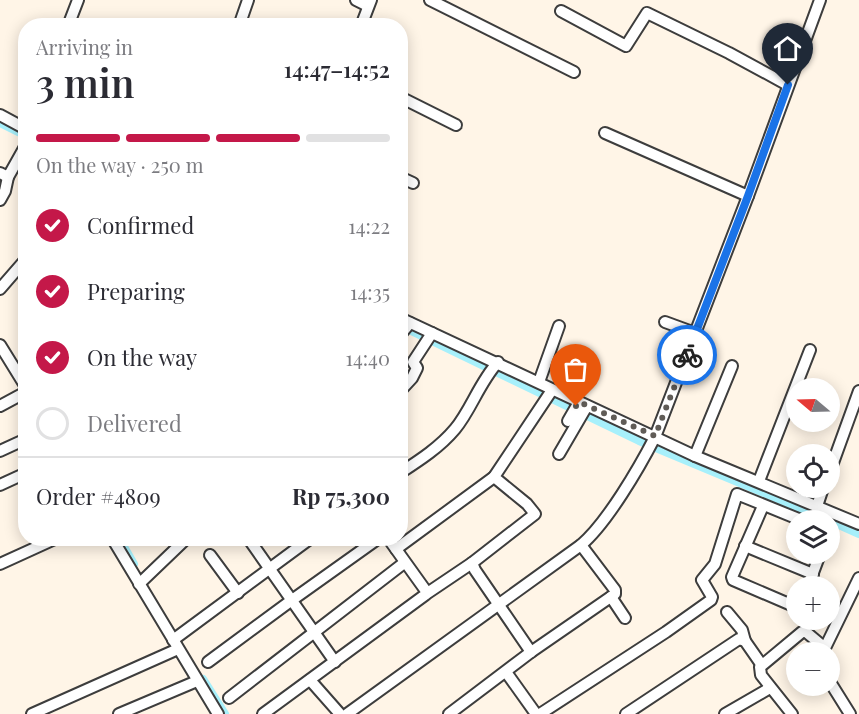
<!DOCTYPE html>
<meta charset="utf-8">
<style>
:root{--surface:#fff;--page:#f7f7f7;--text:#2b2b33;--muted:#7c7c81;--line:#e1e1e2;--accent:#c41849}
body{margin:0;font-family:"Playfair Display",serif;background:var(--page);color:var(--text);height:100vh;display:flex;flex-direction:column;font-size:22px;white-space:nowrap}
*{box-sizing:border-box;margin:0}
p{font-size:20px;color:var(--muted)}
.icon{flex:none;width:33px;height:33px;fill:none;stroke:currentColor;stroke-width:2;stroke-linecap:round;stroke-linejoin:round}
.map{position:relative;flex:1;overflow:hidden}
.sheet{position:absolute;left:18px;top:18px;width:390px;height:528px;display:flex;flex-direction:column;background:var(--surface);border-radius:24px;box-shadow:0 3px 15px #0003}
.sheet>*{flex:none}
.needle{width:39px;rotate:289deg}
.controls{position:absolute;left:786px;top:378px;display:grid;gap:12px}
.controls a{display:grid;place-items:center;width:54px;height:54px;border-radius:50%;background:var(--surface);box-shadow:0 3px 15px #0003;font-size:30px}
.pin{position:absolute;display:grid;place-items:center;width:51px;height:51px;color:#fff;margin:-62px -26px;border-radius:50% 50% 50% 0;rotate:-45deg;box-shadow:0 0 6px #0007}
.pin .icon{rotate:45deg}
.courier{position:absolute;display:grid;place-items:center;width:60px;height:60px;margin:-30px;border:4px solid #1a73e8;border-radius:50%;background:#fff;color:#222;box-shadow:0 2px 8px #0007}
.summary em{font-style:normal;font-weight:600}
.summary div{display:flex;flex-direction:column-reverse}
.summary{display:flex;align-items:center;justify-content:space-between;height:102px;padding:0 18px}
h1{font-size:39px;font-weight:600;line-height:45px}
.bar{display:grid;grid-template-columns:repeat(4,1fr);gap:9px 6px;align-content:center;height:72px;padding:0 18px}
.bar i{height:8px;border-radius:4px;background:var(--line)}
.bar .current{background:var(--accent)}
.bar p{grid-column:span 4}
.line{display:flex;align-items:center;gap:15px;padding:0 18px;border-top:2px solid var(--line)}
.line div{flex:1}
ol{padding:0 18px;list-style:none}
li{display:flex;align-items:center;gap:18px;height:66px}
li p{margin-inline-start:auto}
li .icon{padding:6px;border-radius:50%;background:var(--accent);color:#fff;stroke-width:4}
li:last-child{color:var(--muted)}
li i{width:33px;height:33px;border:3px solid var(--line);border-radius:50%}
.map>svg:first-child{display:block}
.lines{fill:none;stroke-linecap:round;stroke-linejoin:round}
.canal{stroke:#a7f0fb;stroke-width:8}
.minor-casing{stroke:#3d3d3d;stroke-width:14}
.minor{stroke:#fff;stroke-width:10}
.done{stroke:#605c57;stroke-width:6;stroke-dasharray:0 10.8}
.route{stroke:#1a73e8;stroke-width:8}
</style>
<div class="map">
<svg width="859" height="714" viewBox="0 0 859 714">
<rect width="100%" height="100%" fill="#fff5e7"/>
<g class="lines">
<g class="canal">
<polyline points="0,123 26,136"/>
<polyline points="409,330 639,441 828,520"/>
<polyline points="830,521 859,534"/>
<polyline points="119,538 134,564"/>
<polyline points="203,679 225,714"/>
</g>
<g class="minor-casing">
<g id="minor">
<polyline points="356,0 368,6"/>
<polyline points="430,0 574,72"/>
<polyline points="561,11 626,46 647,13 729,53 788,85"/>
<polyline points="68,26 78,0"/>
<polyline points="239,26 248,0"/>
<polyline points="361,26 371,0"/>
<polyline points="400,97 456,125"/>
<polyline points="0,115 26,129"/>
<polyline points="605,133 748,196"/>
<polyline points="0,173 8,177 26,145"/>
<polyline points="400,177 413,183"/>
<polyline points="0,200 5,191 8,177"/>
<polyline points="0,289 26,259"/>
<polyline points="400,318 695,456 859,524"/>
<polyline points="665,322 695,333"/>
<polyline points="400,335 410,323"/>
<polyline points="0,345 26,387"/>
<polyline points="539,382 559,326"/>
<polyline points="400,391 412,378 417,368 413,362 432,333"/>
<polyline points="0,406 26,392"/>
<polyline points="568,421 579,402"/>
<polyline points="0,451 26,439"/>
<polyline points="559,454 587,406"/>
<polyline points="695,456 732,366"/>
<polyline points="830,471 859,391"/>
<path d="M 400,473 C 420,460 440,447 455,429 C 471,410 479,383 498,362"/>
<polyline points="759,481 810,350"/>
<polyline points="0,485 26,473"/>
<polyline points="763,506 732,577 733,580 796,607"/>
<polyline points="817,506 823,488"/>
<polyline points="112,538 218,714"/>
<polyline points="248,538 335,662"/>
<polyline points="745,546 813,574"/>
<polyline points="396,549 494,477"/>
<polyline points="210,555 238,593"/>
<polyline points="0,564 57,538"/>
<polyline points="139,584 187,538"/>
<polyline points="808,586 820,554"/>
<polyline points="426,594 472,563"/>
<polyline points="611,597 625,618"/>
<polyline points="727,612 742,630 745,641"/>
<polyline points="173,640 311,538"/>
<polyline points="531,652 475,570 472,563 535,514 527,504 494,477 552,390"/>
<polyline points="823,652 859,578"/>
<polyline points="208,662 292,600 379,538"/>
<polyline points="506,672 536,714"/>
<polyline points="310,680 340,714"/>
<polyline points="830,682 850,714"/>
<polyline points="229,698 404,563"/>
<polyline points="32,714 178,649"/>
<polyline points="119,714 197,681"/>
<polyline points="263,714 425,595 426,591 388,538"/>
<path d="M 347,714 L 581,545 C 607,523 639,468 655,437 L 748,196 L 820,0"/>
<polyline points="449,714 531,652 615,594 615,590 581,545"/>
<polyline points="540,714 666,632 711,600 712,597 702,580 715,564 737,494 801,520"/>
<polyline points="626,714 739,639 745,641 761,664"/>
<polyline points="725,714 770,688"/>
<polyline points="792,714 761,675 760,667 802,632 806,632 825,648"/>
</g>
</g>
<use href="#minor" class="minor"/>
</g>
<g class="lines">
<polyline class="done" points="576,406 579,402 655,436 687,355"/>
<polyline class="route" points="687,355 748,196 788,85"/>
</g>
</svg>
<div class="controls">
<a><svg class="needle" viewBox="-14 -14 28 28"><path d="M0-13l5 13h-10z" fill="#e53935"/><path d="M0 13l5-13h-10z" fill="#7c7c81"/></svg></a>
<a><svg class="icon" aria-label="locate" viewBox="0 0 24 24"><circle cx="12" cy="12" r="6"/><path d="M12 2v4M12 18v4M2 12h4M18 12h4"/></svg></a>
<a><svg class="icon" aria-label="layers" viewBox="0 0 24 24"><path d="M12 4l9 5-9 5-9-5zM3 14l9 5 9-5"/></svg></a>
<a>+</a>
<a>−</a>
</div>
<div class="pin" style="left:576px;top:406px;background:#ea580c"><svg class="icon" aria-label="bag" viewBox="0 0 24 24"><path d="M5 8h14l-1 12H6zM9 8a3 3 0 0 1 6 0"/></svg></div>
<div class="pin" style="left:788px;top:85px;background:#1f2937"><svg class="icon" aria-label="home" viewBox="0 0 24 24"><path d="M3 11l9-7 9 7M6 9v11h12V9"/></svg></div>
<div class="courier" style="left:687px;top:355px"><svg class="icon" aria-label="bike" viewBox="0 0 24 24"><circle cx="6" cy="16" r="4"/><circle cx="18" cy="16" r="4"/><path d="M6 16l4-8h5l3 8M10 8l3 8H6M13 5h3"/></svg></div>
<section class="sheet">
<div class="summary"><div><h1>3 min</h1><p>Arriving in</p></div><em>14:47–14:52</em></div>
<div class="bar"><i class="current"></i><i class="current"></i><i class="current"></i><i></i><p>On the way · 250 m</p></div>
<ol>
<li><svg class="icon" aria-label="check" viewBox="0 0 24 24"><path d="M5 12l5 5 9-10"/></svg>Confirmed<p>14:22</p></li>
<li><svg class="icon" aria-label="check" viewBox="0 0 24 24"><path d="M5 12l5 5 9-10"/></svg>Preparing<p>14:35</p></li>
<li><svg class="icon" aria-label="check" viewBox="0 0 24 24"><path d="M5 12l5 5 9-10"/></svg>On the way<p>14:40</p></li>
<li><i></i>Delivered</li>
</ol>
<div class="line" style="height:78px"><div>Order #4809</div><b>Rp 75,300</b></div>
</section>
</div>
